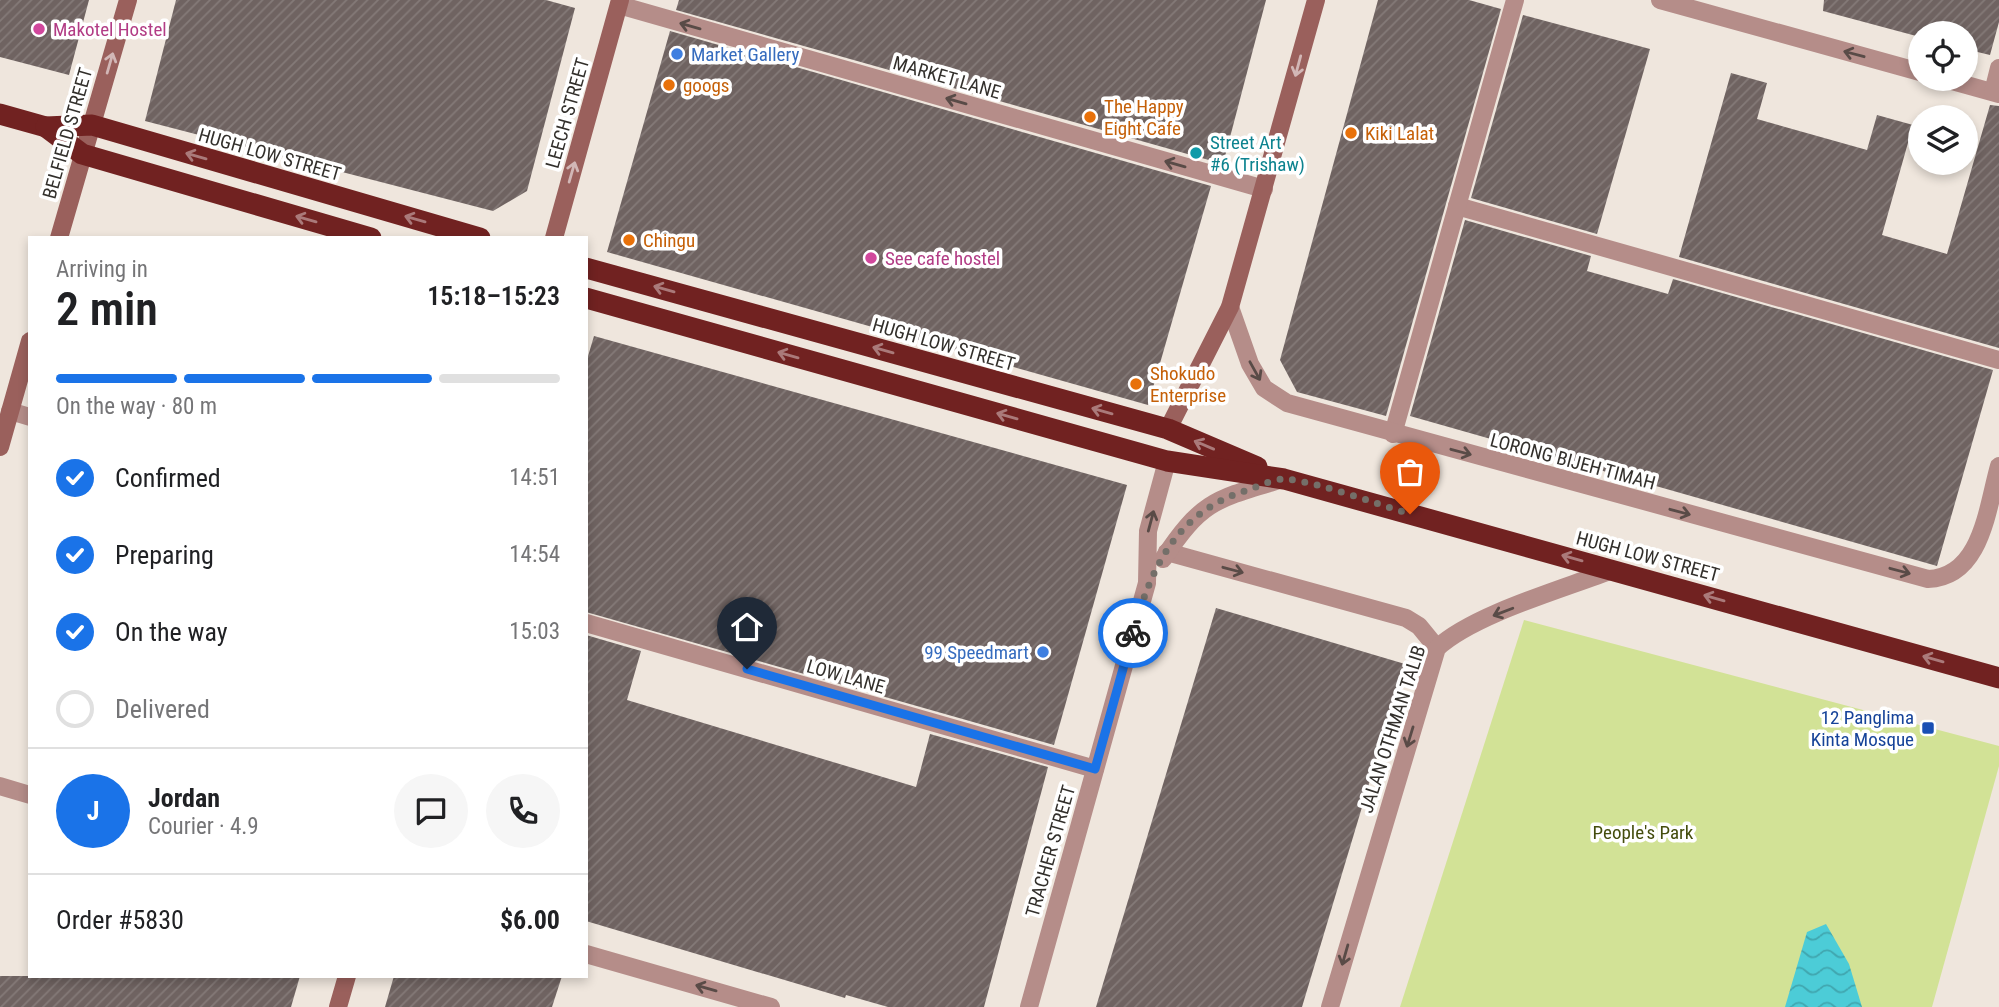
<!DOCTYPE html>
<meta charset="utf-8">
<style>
:root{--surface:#fff;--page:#f6f6f6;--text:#202124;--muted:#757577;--line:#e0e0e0;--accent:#1a73e8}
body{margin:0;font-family:"Roboto Condensed",sans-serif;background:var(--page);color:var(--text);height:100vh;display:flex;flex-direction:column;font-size:26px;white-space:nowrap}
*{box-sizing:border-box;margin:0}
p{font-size:23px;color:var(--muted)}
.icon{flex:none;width:38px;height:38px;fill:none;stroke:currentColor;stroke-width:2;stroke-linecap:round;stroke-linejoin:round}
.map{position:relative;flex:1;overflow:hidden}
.drawer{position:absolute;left:28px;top:236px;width:560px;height:742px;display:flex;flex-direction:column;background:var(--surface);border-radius:0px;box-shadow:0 4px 10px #0003}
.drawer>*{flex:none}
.fabs{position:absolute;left:1908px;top:21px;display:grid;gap:14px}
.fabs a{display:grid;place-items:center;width:70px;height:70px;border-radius:50%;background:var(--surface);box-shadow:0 4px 10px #0003;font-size:35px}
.pin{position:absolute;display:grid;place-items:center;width:60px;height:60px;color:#fff;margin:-72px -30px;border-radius:50% 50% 50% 0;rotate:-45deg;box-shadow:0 0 7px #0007}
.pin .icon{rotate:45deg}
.courier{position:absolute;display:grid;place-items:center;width:70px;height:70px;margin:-35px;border:5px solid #1a73e8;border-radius:50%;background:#fff;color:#222;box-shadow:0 2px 9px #0007}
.overview em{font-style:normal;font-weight:600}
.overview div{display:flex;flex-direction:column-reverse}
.overview{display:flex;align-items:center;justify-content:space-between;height:119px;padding:0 28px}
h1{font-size:46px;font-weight:600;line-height:52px}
.bar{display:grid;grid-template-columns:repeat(4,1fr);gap:10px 7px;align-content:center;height:84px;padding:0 28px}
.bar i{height:9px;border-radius:5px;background:var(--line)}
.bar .on{background:var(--accent)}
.bar p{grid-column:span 4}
.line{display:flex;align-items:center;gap:18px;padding:0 28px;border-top:2px solid var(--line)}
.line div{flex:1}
.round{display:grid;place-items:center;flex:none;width:74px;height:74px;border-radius:37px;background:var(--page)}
ol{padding:0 28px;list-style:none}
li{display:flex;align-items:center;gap:21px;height:77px}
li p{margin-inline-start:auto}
li .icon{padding:7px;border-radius:50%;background:var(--accent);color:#fff;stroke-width:4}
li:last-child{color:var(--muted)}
li i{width:38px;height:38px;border:4px solid var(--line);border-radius:50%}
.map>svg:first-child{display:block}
.green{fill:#d2e296}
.water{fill:url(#water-waves)}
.building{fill:url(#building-hatch)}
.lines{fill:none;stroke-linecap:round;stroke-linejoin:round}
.lane{stroke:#b58d89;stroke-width:18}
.street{stroke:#b58d89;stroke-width:18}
.secondary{stroke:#9a605c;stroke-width:18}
.highway{stroke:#712221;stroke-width:21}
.oneway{stroke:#594b47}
.oneway2{stroke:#d2b7b6}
.oneway3{stroke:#aa7a7a}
.done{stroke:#746f69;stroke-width:7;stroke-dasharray:0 12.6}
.route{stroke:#1a73e8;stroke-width:9}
.hotel-dot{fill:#d1479c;stroke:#fff;stroke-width:2.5}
.shop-dot{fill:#3f7fe0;stroke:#fff;stroke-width:2.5}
.food-dot{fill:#e8710a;stroke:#fff;stroke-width:2.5}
.culture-dot{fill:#0f9aa8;stroke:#fff;stroke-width:2.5}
.transit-dot{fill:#1a4fb4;stroke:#fff;stroke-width:2.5}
.labels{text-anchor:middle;stroke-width:7;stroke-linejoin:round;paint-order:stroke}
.hotel-label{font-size:19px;fill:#b23c85;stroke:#fff;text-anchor:start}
.shop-label{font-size:19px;fill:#366cbe;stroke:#fff;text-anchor:start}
.street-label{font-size:19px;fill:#322f2b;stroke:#fff}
.food-label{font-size:19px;fill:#c56008;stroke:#fff;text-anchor:start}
.culture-label{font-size:19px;fill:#0d838f;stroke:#fff;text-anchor:start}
.transit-label{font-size:19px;fill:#164399;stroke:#fff;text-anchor:end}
.park-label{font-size:19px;fill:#444d0d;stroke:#fff}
</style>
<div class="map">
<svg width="1999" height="1007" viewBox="0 0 1999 1007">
<defs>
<pattern id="water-waves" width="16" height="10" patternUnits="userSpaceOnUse" patternTransform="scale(1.75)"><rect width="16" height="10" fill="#4cccd7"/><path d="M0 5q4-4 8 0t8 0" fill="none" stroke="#40a6af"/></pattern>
<pattern id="building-hatch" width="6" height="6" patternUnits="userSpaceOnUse" patternTransform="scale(1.75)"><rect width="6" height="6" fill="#6f6361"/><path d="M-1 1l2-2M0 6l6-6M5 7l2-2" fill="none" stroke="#847a78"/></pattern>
</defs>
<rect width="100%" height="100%" fill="#efe6dd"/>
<polygon class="green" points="1524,620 1999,746 1999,766 1932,1007 1400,1007"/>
<polygon class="water" points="1826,924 1849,964 1862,1007 1785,1007 1807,932"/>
<g class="building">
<polygon points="0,0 89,0 69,75 0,57"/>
<polygon points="176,0 546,0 575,8 527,191 493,211 145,121"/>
<polygon points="679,0 1266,0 1223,164 676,10"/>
<polygon points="1378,0 1469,0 1501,9 1386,416 1297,392 1280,360"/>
<polygon points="1824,0 1999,0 1999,22 1990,55 1965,49 1965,33 1920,33 1920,37 1823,11"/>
<polygon points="1523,15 1650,49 1597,234 1471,198"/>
<polygon points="670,31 1211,186 1148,405 607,252"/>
<polygon points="1731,73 1767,83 1757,119 1867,150 1877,115 1913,125 1882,235 1947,254 1990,105 1999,106 1999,348 1679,257"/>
<polygon points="1465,220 1591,256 1587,271 1668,294 1673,279 1993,370 1937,566 1410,416"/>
<polygon points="594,336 1127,485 1054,745 586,612 586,363"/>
<polygon points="1216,608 1405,664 1302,1007 1096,1007"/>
<polygon points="586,635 641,651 627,700 916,787 930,734 1048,767 984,1007 888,1007 846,995 845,998 586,921"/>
<polygon points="0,976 300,976 291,1007 0,1007"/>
<polygon points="394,976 562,976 552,1007 385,1007"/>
</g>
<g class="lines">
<g class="lane">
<polyline points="619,5 1264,189"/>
<polyline points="1457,206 1999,360"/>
<polyline points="10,411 30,417"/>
<polyline points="1393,434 1515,0"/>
<polyline points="586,623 1095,769"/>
</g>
<g class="street">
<polyline points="1660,0 1920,72"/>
<polyline points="1945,79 1999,94"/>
<polyline points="1993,92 1999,68"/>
<path d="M 1230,307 L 1250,364 L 1264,388 L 1287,403 L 1928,579 C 1982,577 1987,508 1999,466"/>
<polyline points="1167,552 1406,618 1419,626 1437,648"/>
<path d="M 1163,559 C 1202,500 1216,499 1283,479"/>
<polyline points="0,786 30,795"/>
<polyline points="586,954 771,1007"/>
<polyline points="1029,1007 1147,583 1148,531 1167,461"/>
<path d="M 1330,1007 L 1437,648 C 1474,614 1563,589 1612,570"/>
</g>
<g class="secondary">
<polyline points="59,238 128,0"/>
<polyline points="554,238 620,0"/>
<polyline points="1168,429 1230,307 1316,0"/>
<polyline points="0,447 30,341"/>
<polyline points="338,1007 347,976"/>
</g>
<g class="highway">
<polyline points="0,114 46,127 92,125 480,238"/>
<polyline points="46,127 82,154 371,238"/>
<polyline points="586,268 1168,429 1257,467"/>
<polyline points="586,298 1167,461 1284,479 1999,678"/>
</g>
</g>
<defs><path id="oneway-shaft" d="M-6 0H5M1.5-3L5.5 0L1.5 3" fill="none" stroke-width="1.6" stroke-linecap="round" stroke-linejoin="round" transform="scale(1.75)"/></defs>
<g class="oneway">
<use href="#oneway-shaft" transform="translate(690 26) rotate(-164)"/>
<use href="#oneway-shaft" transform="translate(1854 54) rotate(-165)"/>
<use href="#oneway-shaft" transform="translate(956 101) rotate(-164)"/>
<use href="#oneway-shaft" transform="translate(1175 164) rotate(-164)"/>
<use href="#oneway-shaft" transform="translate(1255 371) rotate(61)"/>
<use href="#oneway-shaft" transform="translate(1461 452) rotate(15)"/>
<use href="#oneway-shaft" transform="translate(1680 512) rotate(15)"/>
<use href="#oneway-shaft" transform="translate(1151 521) rotate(-75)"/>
<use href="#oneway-shaft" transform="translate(1233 570) rotate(15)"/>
<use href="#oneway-shaft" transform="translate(1900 571) rotate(15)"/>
<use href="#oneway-shaft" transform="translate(1503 612) rotate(159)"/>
<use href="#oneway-shaft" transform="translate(1410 737) rotate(107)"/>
<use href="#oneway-shaft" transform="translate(1345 955) rotate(106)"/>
<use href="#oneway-shaft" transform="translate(706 988) rotate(-164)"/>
</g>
<g class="oneway2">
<use href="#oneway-shaft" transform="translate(110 63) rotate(-74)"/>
<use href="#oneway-shaft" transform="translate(1298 66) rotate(105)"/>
<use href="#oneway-shaft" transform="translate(572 172) rotate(-74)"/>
</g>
<g class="oneway3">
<use href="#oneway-shaft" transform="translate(196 156) rotate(-164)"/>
<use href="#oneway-shaft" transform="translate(306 219) rotate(-164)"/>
<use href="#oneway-shaft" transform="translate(415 219) rotate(-164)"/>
<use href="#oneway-shaft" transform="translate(664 289) rotate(-164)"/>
<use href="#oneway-shaft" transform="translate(883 350) rotate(-164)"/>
<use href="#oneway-shaft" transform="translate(788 355) rotate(-164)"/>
<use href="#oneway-shaft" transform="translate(1102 411) rotate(-164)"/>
<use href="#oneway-shaft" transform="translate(1007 416) rotate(-164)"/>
<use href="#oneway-shaft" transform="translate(1204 445) rotate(-157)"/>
<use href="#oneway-shaft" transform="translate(1572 558) rotate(-164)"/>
<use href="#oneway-shaft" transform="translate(1714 598) rotate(-164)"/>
<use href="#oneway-shaft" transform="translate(1933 659) rotate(-164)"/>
</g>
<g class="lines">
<path class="done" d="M 1133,633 C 1152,564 1178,510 1251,489 C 1261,485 1276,478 1287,479 C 1325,484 1373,503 1410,514"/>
<polyline class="route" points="747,669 1095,769 1133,633"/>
</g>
<g class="hotel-dot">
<circle cx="39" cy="29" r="7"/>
<circle cx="871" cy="258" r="7"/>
</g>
<g class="shop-dot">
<circle cx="677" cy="54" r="7"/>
<circle cx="1043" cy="652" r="7"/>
</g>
<g class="food-dot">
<circle cx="669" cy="85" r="7"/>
<circle cx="1090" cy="117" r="7"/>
<circle cx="1351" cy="133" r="7"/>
<circle cx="629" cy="240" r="7"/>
<circle cx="1136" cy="384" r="7"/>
</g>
<circle class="culture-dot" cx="1196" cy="153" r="7"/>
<rect class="transit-dot" x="1921" y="721" width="14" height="14" rx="3.5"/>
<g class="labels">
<g class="hotel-label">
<text x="53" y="36">Makotel Hostel</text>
<text x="885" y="265">See cafe hostel</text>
</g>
<g class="shop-label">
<text x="691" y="61">Market Gallery</text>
<text x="1029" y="659" text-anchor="end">99 Speedmart</text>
</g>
<g class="street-label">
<text transform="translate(947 77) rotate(16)" y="7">MARKET LANE</text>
<text transform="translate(567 113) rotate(-74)" y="7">LEECH STREET</text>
<text transform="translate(67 133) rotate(-74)" y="7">BELFIELD STREET</text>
<text transform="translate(270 154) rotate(16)" y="7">HUGH LOW STREET</text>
<text transform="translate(944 344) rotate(16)" y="7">HUGH LOW STREET</text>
<text transform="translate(1573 461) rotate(15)" y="7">LORONG BIJEH TIMAH</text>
<text transform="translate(1648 556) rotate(15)" y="7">HUGH LOW STREET</text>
<text transform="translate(846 676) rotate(16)" y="7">LOW LANE</text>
<text transform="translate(1392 729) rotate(-72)" y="7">JALAN OTHMAN TALIB</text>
<text transform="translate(1050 851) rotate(-74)" y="7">TRACHER STREET</text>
</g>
<g class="food-label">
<text x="683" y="92">googs</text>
<text x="1104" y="113">The Happy<tspan x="1104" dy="22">Eight Cafe</tspan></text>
<text x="1365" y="140">Kiki Lalat</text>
<text x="643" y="247">Chingu</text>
<text x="1150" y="380">Shokudo<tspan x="1150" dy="22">Enterprise</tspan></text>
</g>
<g class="culture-label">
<text x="1210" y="149">Street Art<tspan x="1210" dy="22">#6 (Trishaw)</tspan></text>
</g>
<g class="transit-label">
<text x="1914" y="724">12 Panglima<tspan x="1914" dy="22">Kinta Mosque</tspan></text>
</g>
<g class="park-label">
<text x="1643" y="839">People's Park</text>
</g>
</g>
</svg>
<div class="fabs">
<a><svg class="icon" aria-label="locate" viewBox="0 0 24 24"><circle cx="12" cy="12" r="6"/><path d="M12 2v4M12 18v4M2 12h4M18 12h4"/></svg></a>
<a><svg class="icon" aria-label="layers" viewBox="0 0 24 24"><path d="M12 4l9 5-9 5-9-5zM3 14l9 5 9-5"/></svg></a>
</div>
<div class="pin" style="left:1410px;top:514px;background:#ea580c"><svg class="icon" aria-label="bag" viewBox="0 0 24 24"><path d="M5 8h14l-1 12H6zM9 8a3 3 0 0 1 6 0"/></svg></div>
<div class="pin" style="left:747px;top:669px;background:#1f2937"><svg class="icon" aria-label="home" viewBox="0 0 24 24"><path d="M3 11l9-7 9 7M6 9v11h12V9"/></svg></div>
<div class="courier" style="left:1133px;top:633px"><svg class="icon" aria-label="bike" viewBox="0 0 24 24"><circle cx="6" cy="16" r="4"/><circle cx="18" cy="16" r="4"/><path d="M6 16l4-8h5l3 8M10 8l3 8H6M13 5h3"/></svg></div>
<section class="drawer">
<div class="overview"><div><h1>2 min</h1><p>Arriving in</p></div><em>15:18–15:23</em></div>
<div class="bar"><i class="on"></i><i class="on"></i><i class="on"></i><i></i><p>On the way · 80 m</p></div>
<ol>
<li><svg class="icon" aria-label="check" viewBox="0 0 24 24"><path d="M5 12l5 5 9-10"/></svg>Confirmed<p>14:51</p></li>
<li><svg class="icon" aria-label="check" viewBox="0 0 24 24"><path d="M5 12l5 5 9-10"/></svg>Preparing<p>14:54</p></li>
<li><svg class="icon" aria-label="check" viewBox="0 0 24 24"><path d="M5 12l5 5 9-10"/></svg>On the way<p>15:03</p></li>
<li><i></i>Delivered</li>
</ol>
<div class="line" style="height:126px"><b class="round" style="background:var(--accent);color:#fff">J</b><div><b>Jordan</b><p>Courier · 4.9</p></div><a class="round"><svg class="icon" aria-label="chat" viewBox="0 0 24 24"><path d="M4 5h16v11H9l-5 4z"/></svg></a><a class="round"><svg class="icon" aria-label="phone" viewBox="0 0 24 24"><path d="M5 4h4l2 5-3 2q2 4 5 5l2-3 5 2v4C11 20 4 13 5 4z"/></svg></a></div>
<div class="line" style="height:91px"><div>Order #5830</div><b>$6.00</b></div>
</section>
</div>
